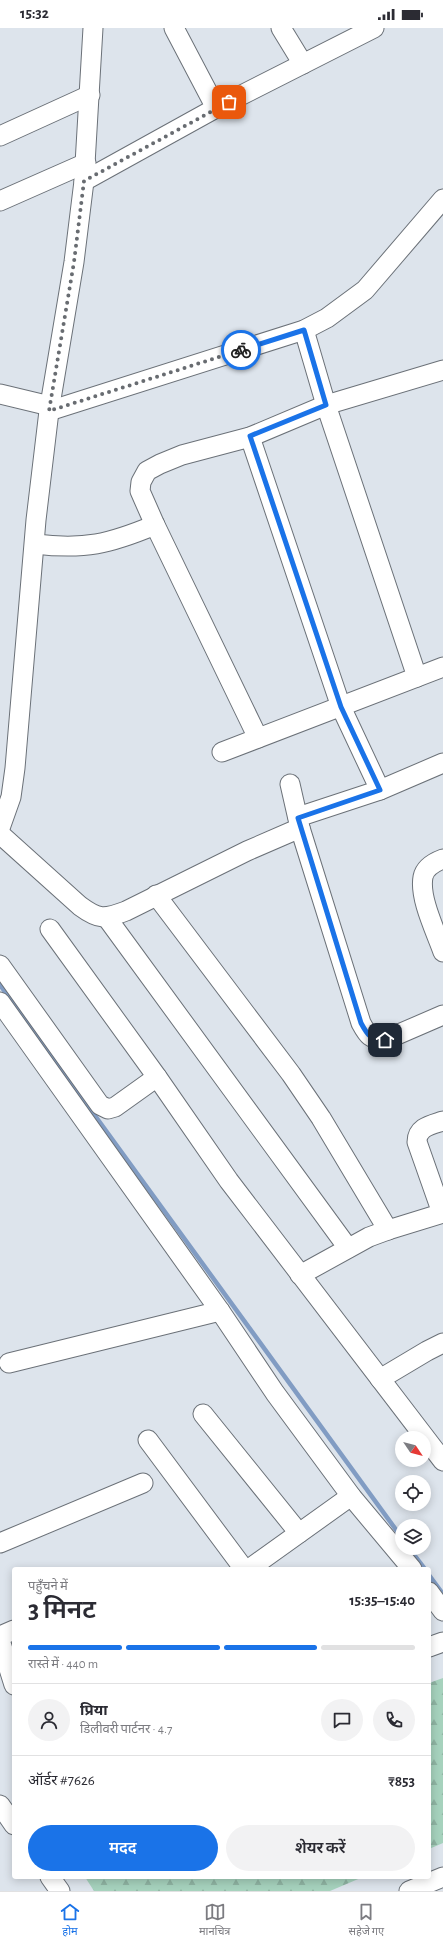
<!DOCTYPE html>
<html lang="hi">
<meta charset="utf-8">
<style>
:root{--surface:#fff;--page:#f2f2f3;--text:#2b2b33;--muted:#7c7c81;--line:#e1e1e2;--accent:#1a73e8}
body{margin:0;font-family:"Alegreya Sans","Noto Sans Devanagari",sans-serif;background:var(--page);color:var(--text);height:100vh;display:flex;flex-direction:column;font-size:15px;white-space:nowrap}
*{box-sizing:border-box;margin:0}
p{font-size:13px;color:var(--muted)}
.icon{flex:none;width:22px;height:22px;fill:none;stroke:currentColor;stroke-width:2;stroke-linecap:round;stroke-linejoin:round}
.map{position:relative;flex:1;overflow:hidden}
.side{position:absolute;left:12px;top:1539px;width:419px;height:312px;display:flex;flex-direction:column;background:var(--surface);border-radius:4px;box-shadow:0 2px 10px #0003}
.side>*{flex:none}
.needle{width:26px;rotate:125deg}
.buttons{position:absolute;left:395px;top:1403px;display:grid;gap:8px}
.buttons a{display:grid;place-items:center;width:36px;height:36px;border-radius:50%;background:var(--surface);box-shadow:0 2px 10px #0003;font-size:20px}
.pin{position:absolute;display:grid;place-items:center;width:34px;height:34px;color:#fff;margin:-17px;border-radius:8px;box-shadow:0 2px 6px #0006}
.courier{position:absolute;display:grid;place-items:center;width:40px;height:40px;margin:-20px;border:3px solid #1a73e8;border-radius:50%;background:#fff;color:#222;box-shadow:0 1px 5px #0007}
.overview em{font-style:normal;font-weight:600}
.overview div{display:flex;flex-direction:column-reverse}
.overview{display:flex;align-items:center;justify-content:space-between;height:68px;padding:0 16px}
h1{font-size:26px;font-weight:600;line-height:30px}
.bar{display:grid;grid-template-columns:repeat(4,1fr);gap:6px 4px;align-content:center;height:48px;padding:0 16px}
.bar i{height:5px;border-radius:3px;background:var(--line)}
.bar .current{background:var(--accent)}
.bar p{grid-column:span 4}
.line{display:flex;align-items:center;gap:10px;padding:0 16px;border-top:1px solid var(--line)}
.line div{flex:1}
.round{display:grid;place-items:center;flex:none;width:42px;height:42px;border-radius:21px;background:var(--page)}
.button{display:flex;gap:8px;margin-top:auto;padding:8px 16px}
.button a{flex:1;height:46px;border-radius:24px;background:var(--accent);color:#fff;font-size:16px;font-weight:600;line-height:46px;text-align:center}
.button a+a{background:var(--page);color:var(--text)}
.status{display:flex;justify-content:space-between;align-items:center;height:28px;padding:0 20px;background:var(--surface);direction:ltr}
.status svg{height:11px;fill:currentColor}
.tabs{display:flex;justify-content:space-around;align-items:center;height:56px;border-top:1px solid var(--line);background:var(--surface);font-size:11px;color:var(--muted)}
.tabs a{display:grid;justify-items:center;gap:2px}
.tabs .current{color:var(--accent)}
.map>svg:first-child{display:block}
.forest{fill:url(#forest-firs)}
.lines{fill:none;stroke-linecap:round;stroke-linejoin:round}
.stream{stroke:#819cc3;stroke-width:4.5}
.minor-casing{stroke:#6b7178;stroke-width:21}
.minor{stroke:#fff;stroke-width:19}
.done{stroke:#686c71;stroke-width:4;stroke-dasharray:0 7.2}
.route{stroke:#1a73e8;stroke-width:5}
</style>
<div class="status"><b>15:32</b><svg viewBox="0 0 49 12"><path d="M0 12V9h3v3zM5 12V6h3v6zM10 12V3h3v9zM15 12V0h3v12zM26 1h20v11H26zM47 4h2v5h-2z"/></svg></div>
<div class="map">
<svg width="443" height="1863" viewBox="0 0 443 1863">
<defs>
<pattern id="forest-firs" width="22" height="20" patternUnits="userSpaceOnUse"><rect width="22" height="20" fill="#a6d2bd"/><path d="M5 1l3.5 6h-7zM16 11l3.5 6h-7z" fill="#8fb4a3"/></pattern>
</defs>
<rect width="100%" height="100%" fill="#dde4ec"/>
<g class="forest">
<polygon points="443,1650 443,1815 429,1821 429,1655"/>
<polygon points="85,1849 363,1849 330,1863 94,1863"/>
</g>
<g class="lines">
<g class="stream">
<polyline points="0,957 402,1510"/>
<polyline points="409,1520 425,1541"/>
<polyline points="429,1547 443,1566"/>
</g>
<g class="minor-casing">
<g id="minor">
<polyline points="174,0 216,80 374,0"/>
<polyline points="281,0 303,36"/>
<polyline points="0,108 90,67"/>
<polyline points="84,153 216,80"/>
<polyline points="0,173 86,135"/>
<polyline points="304,302 326,377 417,649"/>
<polyline points="0,366 50,378"/>
<polyline points="49,383 304,302 327,290 365,262 443,171"/>
<polyline points="250,409 341,679 380,762"/>
<path d="M 35,516 C 85,522 109,516 155,497"/>
<polyline points="258,710 155,497 140,463 141,454 147,443 160,436 182,427 250,409 326,377 443,342"/>
<polyline points="222,724 443,639"/>
<path d="M 290,756 L 300,800 L 361,995 C 368,1008 370,1011 385,1012 L 443,987"/>
<polyline points="298,789 380,762 443,735"/>
<polyline points="0,800 11,769 15,740 36,492 49,383 74,234 84,153 93,0"/>
<path d="M 0,806 L 80,878 C 99,892 104,891 126,883 L 247,823 L 300,800"/>
<path d="M 443,831 C 435,834 425,839 423,849 C 419,870 436,904 443,924"/>
<polyline points="156,867 291,1046 321,1090 388,1202"/>
<polyline points="107,890 348,1220"/>
<polyline points="50,901 157,1049 229,1153 443,1433"/>
<polyline points="0,937 100,1077 108,1081 115,1079 157,1049"/>
<polyline points="0,974 220,1283 275,1365 351,1468 412,1541"/>
<path d="M 442,1185 L 417,1114 C 417,1099 431,1097 443,1093"/>
<polyline points="300,1247 369,1209 388,1202 443,1185"/>
<polyline points="9,1335 220,1283"/>
<polyline points="380,1351 427,1323 443,1315"/>
<polyline points="203,1386 299,1505"/>
<polyline points="148,1412 244,1541"/>
<polyline points="0,1515 143,1455"/>
<polyline points="249,1541 351,1468"/>
<polyline points="429,1564 443,1583"/>
<polyline points="0,1608 14,1602"/>
<polyline points="0,1612 14,1657"/>
<polyline points="429,1619 443,1614"/>
<polyline points="0,1777 14,1797"/>
<polyline points="50,1849 60,1863"/>
<polyline points="409,1863 443,1849"/>
</g>
</g>
<use href="#minor" class="minor"/>
</g>
<g class="lines">
<polyline class="done" points="229,74 84,153 74,234 49,383 241,322"/>
<path class="route" d="M 241,322 L 304,302 L 326,377 L 250,408 L 341,679 L 380,762 L 298,790 L 361,995 C 368,1008 370,1011 385,1012"/>
</g>
</svg>
<div class="buttons">
<a><svg class="needle" viewBox="-14 -14 28 28"><path d="M0-13l5 13h-10z" fill="#e53935"/><path d="M0 13l5-13h-10z" fill="#7c7c81"/></svg></a>
<a><svg class="icon" aria-label="locate" viewBox="0 0 24 24"><circle cx="12" cy="12" r="6"/><path d="M12 2v4M12 18v4M2 12h4M18 12h4"/></svg></a>
<a><svg class="icon" aria-label="layers" viewBox="0 0 24 24"><path d="M12 4l9 5-9 5-9-5zM3 14l9 5 9-5"/></svg></a>
</div>
<div class="pin" style="left:229px;top:74px;background:#ea580c"><svg class="icon" aria-label="bag" viewBox="0 0 24 24"><path d="M5 8h14l-1 12H6zM9 8a3 3 0 0 1 6 0"/></svg></div>
<div class="pin" style="left:385px;top:1012px;background:#1f2937"><svg class="icon" aria-label="home" viewBox="0 0 24 24"><path d="M3 11l9-7 9 7M6 9v11h12V9"/></svg></div>
<div class="courier" style="left:241px;top:322px"><svg class="icon" aria-label="bike" viewBox="0 0 24 24"><circle cx="6" cy="16" r="4"/><circle cx="18" cy="16" r="4"/><path d="M6 16l4-8h5l3 8M10 8l3 8H6M13 5h3"/></svg></div>
<section class="side">
<div class="overview"><div><h1>3 मिनट</h1><p>पहुँचने में</p></div><em>15:35–15:40</em></div>
<div class="bar"><i class="current"></i><i class="current"></i><i class="current"></i><i></i><p>रास्ते में · 440 m</p></div>
<div class="line" style="height:72px"><a class="round"><svg class="icon" aria-label="person" viewBox="0 0 24 24"><circle cx="12" cy="8" r="4"/><path d="M4 21q1-7 8-7t8 7"/></svg></a><div><b>प्रिया</b><p>डिलीवरी पार्टनर · 4.7</p></div><a class="round"><svg class="icon" aria-label="chat" viewBox="0 0 24 24"><path d="M4 5h16v11H9l-5 4z"/></svg></a><a class="round"><svg class="icon" aria-label="phone" viewBox="0 0 24 24"><path d="M5 4h4l2 5-3 2q2 4 5 5l2-3 5 2v4C11 20 4 13 5 4z"/></svg></a></div>
<div class="line" style="height:52px"><div>ऑर्डर #7626</div><b>₹853</b></div>
<div class="button"><a>मदद</a><a>शेयर करें</a></div>
</section>
</div>
<nav class="tabs">
<a class="current"><svg class="icon" aria-label="home" viewBox="0 0 24 24"><path d="M3 11l9-7 9 7M6 9v11h12V9"/></svg>होम</a>
<a><svg class="icon" aria-label="map" viewBox="0 0 24 24"><path d="M3 6l6-2 6 2 6-2v14l-6 2-6-2-6 2zM9 4v14M15 6v14"/></svg>मानचित्र</a>
<a><svg class="icon" aria-label="saved" viewBox="0 0 24 24"><path d="M7 4h10v16l-5-4-5 4z"/></svg>सहेजे गए</a>
</nav>
